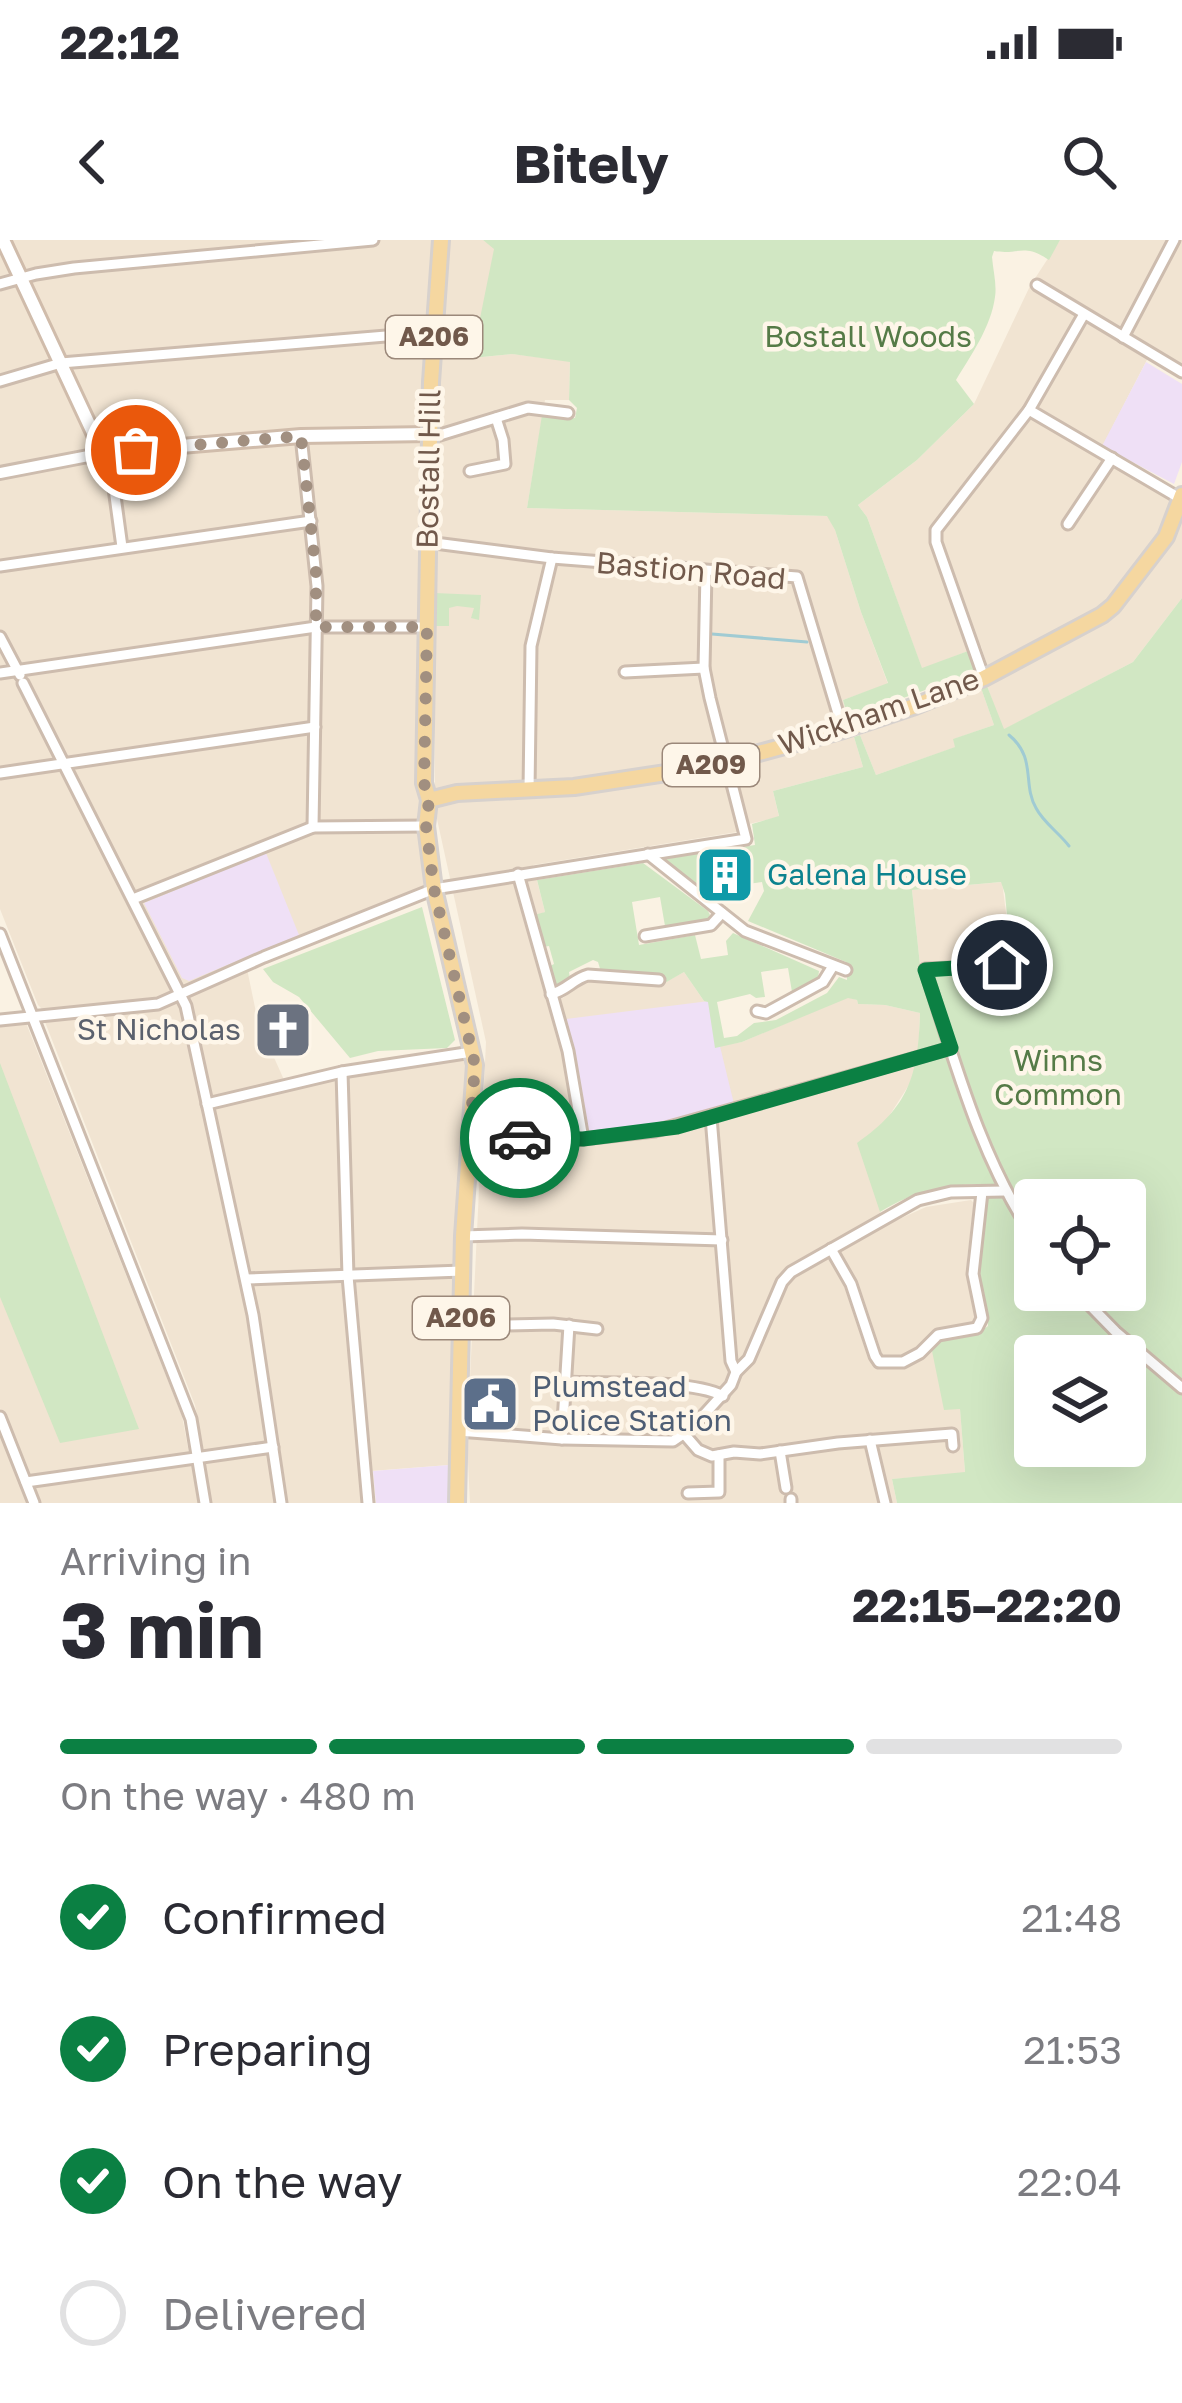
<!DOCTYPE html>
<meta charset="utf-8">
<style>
:root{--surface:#fff;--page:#f2f2f3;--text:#2b2b33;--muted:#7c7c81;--line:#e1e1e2;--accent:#0b8043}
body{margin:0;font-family:"Golos Text",sans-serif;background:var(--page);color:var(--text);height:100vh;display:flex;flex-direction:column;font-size:45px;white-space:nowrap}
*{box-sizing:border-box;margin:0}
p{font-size:39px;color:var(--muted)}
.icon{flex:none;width:66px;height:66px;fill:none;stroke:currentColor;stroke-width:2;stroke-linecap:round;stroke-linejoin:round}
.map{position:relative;height:1263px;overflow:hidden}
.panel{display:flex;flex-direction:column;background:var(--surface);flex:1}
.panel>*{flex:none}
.buttons{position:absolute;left:1014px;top:939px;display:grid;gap:24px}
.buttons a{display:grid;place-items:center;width:132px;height:132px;border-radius:12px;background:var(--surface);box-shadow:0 12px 48px #0002;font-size:60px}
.pin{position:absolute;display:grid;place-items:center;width:102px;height:102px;color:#fff;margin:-51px;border:6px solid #fff;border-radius:50%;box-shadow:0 3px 12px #0007}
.courier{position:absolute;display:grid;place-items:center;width:120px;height:120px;margin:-60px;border:9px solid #0b8043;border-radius:50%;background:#fff;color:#222;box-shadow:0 3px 15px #0007}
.summary em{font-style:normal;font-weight:700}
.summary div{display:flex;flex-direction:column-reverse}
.summary{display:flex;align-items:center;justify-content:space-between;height:204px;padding:0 60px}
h1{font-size:78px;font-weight:700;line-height:90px}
.bar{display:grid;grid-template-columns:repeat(4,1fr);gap:18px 12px;align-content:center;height:144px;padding:0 60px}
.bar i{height:15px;border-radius:9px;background:var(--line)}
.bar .active{background:var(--accent)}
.bar p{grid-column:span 4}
ol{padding:0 60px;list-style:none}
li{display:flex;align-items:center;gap:36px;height:132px}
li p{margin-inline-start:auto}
li .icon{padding:12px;border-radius:50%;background:var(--accent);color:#fff;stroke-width:4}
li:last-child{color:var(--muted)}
li i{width:66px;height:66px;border:6px solid var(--line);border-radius:50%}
.status{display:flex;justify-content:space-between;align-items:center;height:84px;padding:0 60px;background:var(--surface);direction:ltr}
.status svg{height:33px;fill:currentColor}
header{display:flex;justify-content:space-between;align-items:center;height:156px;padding:0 60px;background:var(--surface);font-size:54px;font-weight:700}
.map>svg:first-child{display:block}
.residential{fill:#f1e4d2}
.education{fill:#efe0f6}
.green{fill:#d1e7c3;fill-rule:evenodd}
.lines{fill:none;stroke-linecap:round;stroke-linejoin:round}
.stream{stroke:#a0cbd3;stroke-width:3}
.minor-casing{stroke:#cdbcae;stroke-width:15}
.tertiary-casing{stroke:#cdbcae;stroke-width:16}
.secondary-casing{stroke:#d0bcab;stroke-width:18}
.primary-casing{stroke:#d7d1cd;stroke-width:20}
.minor{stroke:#fff;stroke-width:9}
.tertiary{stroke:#fff;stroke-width:10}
.secondary{stroke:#fff;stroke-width:12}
.primary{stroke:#f5d7a0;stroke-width:14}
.done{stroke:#a18f80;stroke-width:12;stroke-dasharray:0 21.6}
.route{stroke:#0b8043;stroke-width:15}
.labels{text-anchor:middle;stroke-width:9;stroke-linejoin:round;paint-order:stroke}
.shield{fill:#fef6e9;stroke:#9b887a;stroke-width:3}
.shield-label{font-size:27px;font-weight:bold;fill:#71594b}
.park-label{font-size:30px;fill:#557b47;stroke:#fef6e9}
.street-label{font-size:30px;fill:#71594b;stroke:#fef6e9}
.culture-label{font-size:30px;fill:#0d838f;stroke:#fef6e9;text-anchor:start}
.worship-label{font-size:30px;fill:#5b616d;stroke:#fef6e9;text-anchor:end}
.service-label{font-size:30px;fill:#4e5e75;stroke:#fef6e9;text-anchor:start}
</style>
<div class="status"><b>22:12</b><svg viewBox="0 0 49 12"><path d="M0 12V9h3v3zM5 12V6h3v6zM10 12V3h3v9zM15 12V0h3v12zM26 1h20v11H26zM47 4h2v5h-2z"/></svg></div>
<header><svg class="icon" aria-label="back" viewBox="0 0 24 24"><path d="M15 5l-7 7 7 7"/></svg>Bitely<svg class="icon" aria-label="search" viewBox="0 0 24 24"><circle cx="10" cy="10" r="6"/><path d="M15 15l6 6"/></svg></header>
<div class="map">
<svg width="1182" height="1263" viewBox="0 0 1182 1263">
<rect width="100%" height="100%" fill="#faf2e3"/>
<g class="residential">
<polygon points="0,0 434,0 422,235 418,543 424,646 174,753 145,762 44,771 38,765 0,669"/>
<polygon points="447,0 483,0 495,8 473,118 512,114 570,121 569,160 545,160 527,268 828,276 835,290 861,372 888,444 843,460 863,527 773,551 779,577 736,587 737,592 533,625 545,672 526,679 549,762 563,758 587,740 662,744 684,732 704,761 708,761 719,806 742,802 847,757 857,760 858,764 885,765 920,773 918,816 914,837 884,884 880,972 888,984 926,967 971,960 974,963 967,1019 969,1047 977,1081 937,1091 939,1102 932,1111 960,1168 965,1233 892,1239 897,1263 470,1263 467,1202 486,802 435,570 434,191"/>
<polygon points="1060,0 1182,0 1182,124 1153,108 1098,215 1182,268 1182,358 1133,422 1003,490 987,446 993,443 981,406 922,429 867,277 858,265 917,220 974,164 1030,46"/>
<polygon points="981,448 994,485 954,499 956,507 876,535 860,495"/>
<polygon points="1002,642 1012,718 920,725 912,650"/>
<polygon points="247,729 258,782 285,842 213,858 210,856 189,759 191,754"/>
<polygon points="180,762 249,1072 268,1203 204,1212 195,1165 45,782 52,779 148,771"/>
<polygon points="26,783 182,1176 189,1213 28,1236 0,1168 0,786"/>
<polygon points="458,819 466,821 469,825 457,1027 355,1030 352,1027 347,835"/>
<polygon points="334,838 338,840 344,1028 340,1031 252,1034 248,1030 213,870 216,867"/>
<polygon points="454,1036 449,1225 370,1231 353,1043 358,1040"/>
<polygon points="343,1041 362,1263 285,1263 252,1045"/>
<polygon points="0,1192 29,1263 0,1263"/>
<polygon points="269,1212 276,1263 210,1263 205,1221"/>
<polygon points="190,1223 195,1225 200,1263 39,1263 33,1248 36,1245"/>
</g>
<g class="education">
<polygon points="1146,122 1182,144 1182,222 1174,244 1102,206"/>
<polygon points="266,613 299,695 189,741 182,738 144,663"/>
<polygon points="709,761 734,864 686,878 589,893 566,779"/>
<polygon points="449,1225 448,1263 376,1263 373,1231"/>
</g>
<g class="green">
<path d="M 483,0 L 1060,0 L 1049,20 C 1024,3 1019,15 994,11 L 992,17 C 993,30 997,45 995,57 C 991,87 971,115 956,140 L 974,164 L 917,220 L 858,265 L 867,277 L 922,428 L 968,411 L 975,432 L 848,478 L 843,460 L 888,443 L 861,372 L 835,290 L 827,276 L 527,268 L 542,175 L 575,178 L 577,168 L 569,160 L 570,122 L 512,114 L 472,118 L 494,9 Z"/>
<polygon points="434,353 481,355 479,380 471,378 474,368 457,366 449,368 449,386 435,386"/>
<path d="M 1182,358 L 1182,1263 L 897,1263 L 892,1239 L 965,1232 L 960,1169 L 944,1170 L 932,1111 L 939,1102 L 977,1094 L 988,1086 C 988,1063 977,1043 979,1019 C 980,993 991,970 986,944 C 947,944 914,951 880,972 L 857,903 C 910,866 918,835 920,773 L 885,765 L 858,764 L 857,760 L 848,758 L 742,802 L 715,808 L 708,762 L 704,761 L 684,732 L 663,744 L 659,735 L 601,732 L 598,722 L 593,720 L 569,732 L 570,739 L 560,748 L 553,746 L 548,727 L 554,724 L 549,706 L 543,707 L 534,675 L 545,672 L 537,640 L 643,623 L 708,671 L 710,675 L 707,680 L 665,686 L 660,657 L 632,662 L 639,705 L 695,695 L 701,719 L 728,715 L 726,701 L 733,693 L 819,731 L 818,738 L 792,752 L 788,728 L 761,732 L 765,757 L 756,758 L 750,754 L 717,762 L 724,798 L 737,796 L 754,783 L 776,780 L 827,753 L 839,737 L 847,740 L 846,722 L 748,681 L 764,651 L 762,642 L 741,645 L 736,620 L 710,625 L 714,649 L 705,651 L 665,619 L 755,605 L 752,584 L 779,576 L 773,551 L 863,527 L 854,497 L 860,495 L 876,535 L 955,507 L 953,499 L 994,485 L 981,448 L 987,446 L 1004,489 L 1133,422 ZM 1001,642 L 1005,654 L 1011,718 L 920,725 L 912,650 ZM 1035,960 L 1125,960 L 1125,1050 L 1035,1050 ZM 1035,1116 L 1125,1116 L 1125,1206 L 1035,1206 Z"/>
<polygon points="422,667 455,800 447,808 378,811 350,818 299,757 273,742 263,729"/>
<polygon points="0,823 139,1189 60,1203 0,1057"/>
</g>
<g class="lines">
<g class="stream">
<polyline points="712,394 807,402"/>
<path d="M 1009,495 C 1037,518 1022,544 1036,568 C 1043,582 1059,593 1069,606"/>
</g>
<g class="minor-casing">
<g id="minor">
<polyline points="0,44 36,34 74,28 373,0"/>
<polyline points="1037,45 1182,132"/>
<polyline points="1123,97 1174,0"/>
<polyline points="0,141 61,123 434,92"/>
<polyline points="1029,170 1181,259"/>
<polyline points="301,196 317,346 313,587"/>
<polyline points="430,198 528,168 568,173"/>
<polyline points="109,212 122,307"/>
<polyline points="470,231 505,224 503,200 496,178"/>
<polyline points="1068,284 1112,218"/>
<polyline points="427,302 552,318 797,337 843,490"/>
<polyline points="0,326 311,281"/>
<polyline points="0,397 20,435"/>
<polyline points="625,432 704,428"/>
<polyline points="0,433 316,387 427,387"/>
<polyline points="984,438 936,302 936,290 1029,170 1084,74"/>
<polyline points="23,443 186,766 253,1075 281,1263"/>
<polyline points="0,533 315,487"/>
<polyline points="529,550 531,406 552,318"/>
<polyline points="648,614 745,691 846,730"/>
<polyline points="518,634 568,811 583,899"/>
<polyline points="133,659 313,587 426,586"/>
<polyline points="0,694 191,1179 205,1263"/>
<polyline points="645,696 711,685 722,673"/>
<path d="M 1002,726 L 925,729 C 955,822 980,918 1035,999"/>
<path d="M 551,754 C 566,751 573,739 588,735 L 659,740"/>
<polyline points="757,771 766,773 823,742 833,726"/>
<polyline points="0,780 158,764 264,717 434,649 746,599 710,458 704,428 706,332"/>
<polyline points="342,832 348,1036 368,1263"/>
<polyline points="207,864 342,832 472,812"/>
<polyline points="711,877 731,1121 736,1132"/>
<polyline points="470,892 532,899 583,899 655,891 951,808"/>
<polyline points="463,996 522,994 722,1000"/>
<polyline points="831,1009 851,1044 875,1116 879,1122 903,1122 920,1113 938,1095 977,1088 982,1078 973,1034 982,952"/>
<polyline points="246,1039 462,1031"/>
<polyline points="1075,1050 1116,1092 1182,1148"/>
<polyline points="461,1086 553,1084 597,1089"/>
<path d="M 565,1142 C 604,1144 690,1139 723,1156"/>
<polyline points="0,1177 34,1263"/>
<polyline points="458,1191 562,1199 673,1201 692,1188 731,1145 736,1132 749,1119 782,1042 791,1032 918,960 951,952 1005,951"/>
<polyline points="685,1195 698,1210 712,1216 734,1212 760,1214 838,1203 952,1194 953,1206"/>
<polyline points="562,1199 569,1085"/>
<polyline points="870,1200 885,1263"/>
<polyline points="780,1211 786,1248"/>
<polyline points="26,1242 273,1207"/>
<polyline points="688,1253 719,1252 719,1215"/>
<polyline points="791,1259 791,1263"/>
</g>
</g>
<g class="tertiary-casing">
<polyline id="tertiary" points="0,233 109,212"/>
</g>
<g class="secondary-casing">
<polyline id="secondary" points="3,0 95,197 109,212 301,196 430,194"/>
</g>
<g class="primary-casing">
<g id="primary">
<polyline points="441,0 431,142 424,543 429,560 426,586 434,649 475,825 463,996 457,1263"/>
<polyline points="429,560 457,553 574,547 679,531 726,522 843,490 915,466 984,438 1102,375 1113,366 1166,297 1182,255"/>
</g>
</g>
<use href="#minor" class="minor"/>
<use href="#tertiary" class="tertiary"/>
<use href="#secondary" class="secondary"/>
<use href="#primary" class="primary"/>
</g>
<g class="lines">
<polyline class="done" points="136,210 301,196 316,333 316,387 427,387 424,543 429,560 426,586 434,649 475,825 470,892 520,898"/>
<polyline class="route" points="520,898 583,899 677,887 951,808 925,730 1002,725"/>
</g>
<defs>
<g id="building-square" transform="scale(3)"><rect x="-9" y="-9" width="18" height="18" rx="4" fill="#0f9aa8" stroke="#fef6e9"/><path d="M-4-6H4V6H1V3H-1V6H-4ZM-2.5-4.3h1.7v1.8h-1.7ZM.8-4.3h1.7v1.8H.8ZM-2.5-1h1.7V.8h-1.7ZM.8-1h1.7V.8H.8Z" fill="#fff"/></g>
<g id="church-square" transform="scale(3)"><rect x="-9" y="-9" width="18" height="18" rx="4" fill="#6b7280" stroke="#fef6e9"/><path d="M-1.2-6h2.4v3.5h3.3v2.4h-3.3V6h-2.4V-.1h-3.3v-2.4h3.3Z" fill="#fff"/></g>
<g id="civic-square" transform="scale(3)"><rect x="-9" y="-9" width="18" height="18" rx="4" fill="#5c6f8a" stroke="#fef6e9"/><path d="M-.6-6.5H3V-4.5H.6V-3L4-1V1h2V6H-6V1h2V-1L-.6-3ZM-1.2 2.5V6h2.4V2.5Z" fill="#fff"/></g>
</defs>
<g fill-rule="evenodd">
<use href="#building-square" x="725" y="635"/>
<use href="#church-square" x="283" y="790"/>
<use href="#civic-square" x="490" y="1164"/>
</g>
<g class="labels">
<g class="shield">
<rect x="386" y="76" width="96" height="42" rx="9"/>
<rect x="663" y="504" width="96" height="42" rx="9"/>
<rect x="413" y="1057" width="96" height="42" rx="9"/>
</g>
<g class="shield-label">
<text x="434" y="106">A206</text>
<text x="711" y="534">A209</text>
<text x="461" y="1087">A206</text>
</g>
<g class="park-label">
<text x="868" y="107">Bostall Woods</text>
<text x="1058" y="831">Winns<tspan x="1058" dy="34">Common</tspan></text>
</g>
<g class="street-label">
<text transform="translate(429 229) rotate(-89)" y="10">Bostall Hill</text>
<text transform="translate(691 331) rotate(5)" y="10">Bastion Road</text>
<text transform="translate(879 472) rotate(-19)" y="10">Wickham Lane</text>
</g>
<g class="culture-label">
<text x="767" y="645">Galena House</text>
</g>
<g class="worship-label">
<text x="241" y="800">St Nicholas</text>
</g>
<g class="service-label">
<text x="532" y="1157">Plumstead<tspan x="532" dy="34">Police Station</tspan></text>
</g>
</g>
</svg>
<div class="buttons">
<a><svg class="icon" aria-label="locate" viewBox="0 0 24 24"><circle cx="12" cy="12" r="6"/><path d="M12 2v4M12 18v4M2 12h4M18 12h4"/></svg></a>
<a><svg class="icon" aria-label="layers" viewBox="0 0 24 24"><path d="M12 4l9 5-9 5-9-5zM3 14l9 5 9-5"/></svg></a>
</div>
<div class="pin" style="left:136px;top:210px;background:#ea580c"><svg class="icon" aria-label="bag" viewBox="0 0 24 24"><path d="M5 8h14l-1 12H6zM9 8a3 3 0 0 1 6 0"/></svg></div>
<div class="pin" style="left:1002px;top:725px;background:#1f2937"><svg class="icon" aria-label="home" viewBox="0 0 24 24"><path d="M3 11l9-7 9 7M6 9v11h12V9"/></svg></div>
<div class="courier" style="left:520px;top:898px"><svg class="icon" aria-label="car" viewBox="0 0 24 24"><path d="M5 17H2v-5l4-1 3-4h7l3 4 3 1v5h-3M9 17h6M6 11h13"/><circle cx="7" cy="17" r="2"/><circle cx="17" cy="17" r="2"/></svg></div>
</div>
<section class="panel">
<div class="summary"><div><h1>3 min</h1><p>Arriving in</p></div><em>22:15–22:20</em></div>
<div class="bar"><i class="active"></i><i class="active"></i><i class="active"></i><i></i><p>On the way · 480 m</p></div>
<ol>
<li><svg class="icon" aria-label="check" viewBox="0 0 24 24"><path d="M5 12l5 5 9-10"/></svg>Confirmed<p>21:48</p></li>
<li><svg class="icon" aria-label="check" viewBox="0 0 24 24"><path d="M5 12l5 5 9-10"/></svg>Preparing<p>21:53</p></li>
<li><svg class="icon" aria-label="check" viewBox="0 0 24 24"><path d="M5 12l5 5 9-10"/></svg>On the way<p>22:04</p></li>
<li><i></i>Delivered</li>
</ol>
</section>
